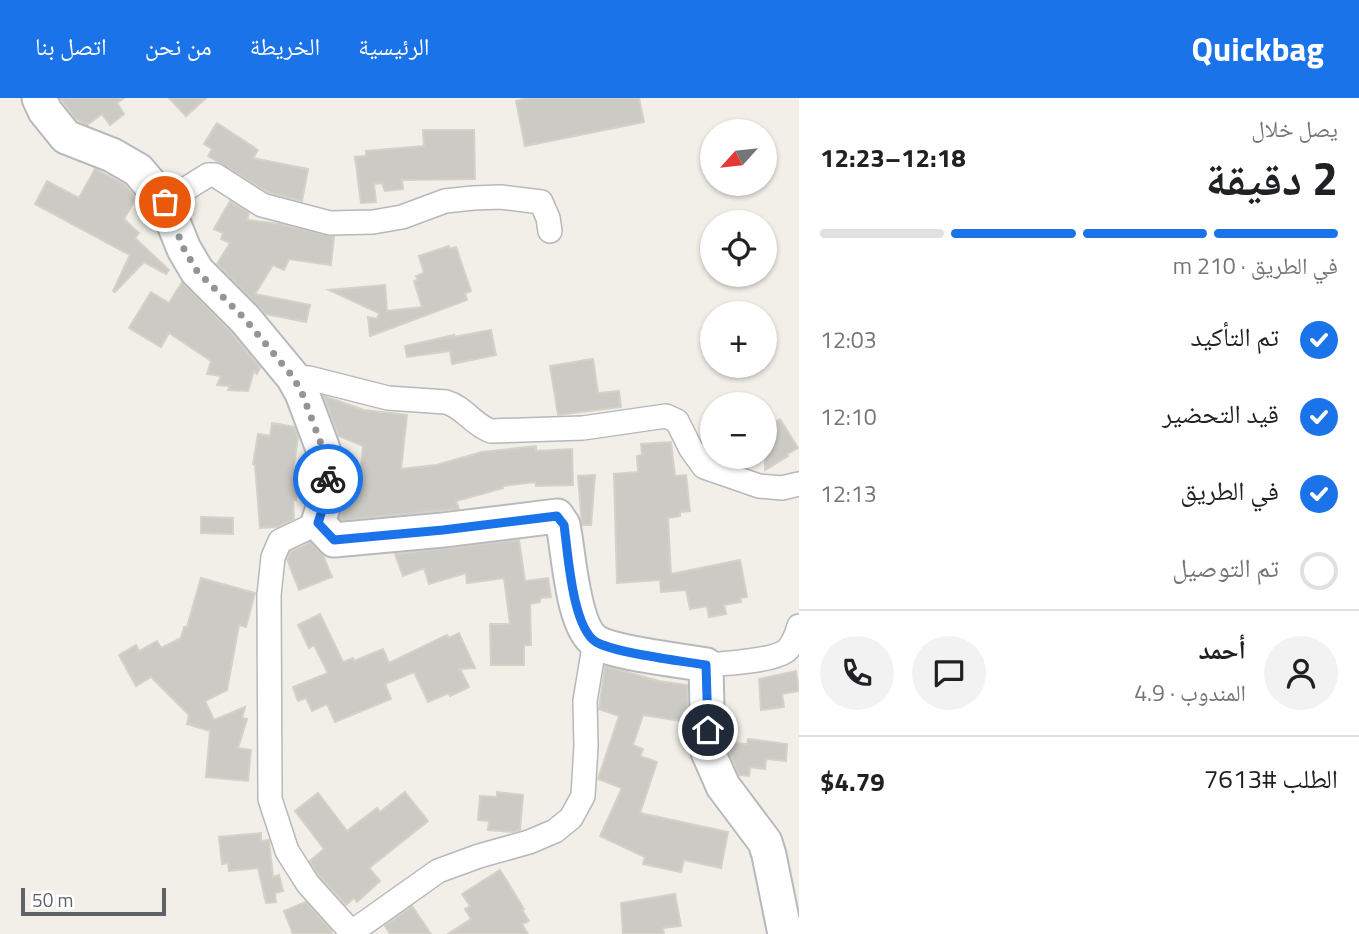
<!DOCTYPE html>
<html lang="ar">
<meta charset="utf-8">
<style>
:root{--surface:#fff;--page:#f2f2f2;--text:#202124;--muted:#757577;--line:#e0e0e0;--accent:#1a73e8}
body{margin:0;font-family:"Titillium Web","Noto Naskh Arabic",sans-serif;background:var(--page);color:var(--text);direction:rtl;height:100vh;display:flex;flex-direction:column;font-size:26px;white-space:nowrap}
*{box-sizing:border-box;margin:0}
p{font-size:23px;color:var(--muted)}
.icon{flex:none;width:38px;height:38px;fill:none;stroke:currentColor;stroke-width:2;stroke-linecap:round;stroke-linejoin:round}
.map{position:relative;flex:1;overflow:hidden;direction:ltr}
.sheet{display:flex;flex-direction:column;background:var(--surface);width:560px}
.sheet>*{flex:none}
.needle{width:46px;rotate:243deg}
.tools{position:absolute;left:700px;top:21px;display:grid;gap:14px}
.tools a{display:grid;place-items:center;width:77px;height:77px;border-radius:50%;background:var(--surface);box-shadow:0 2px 5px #0004;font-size:35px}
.scale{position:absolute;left:21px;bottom:18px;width:145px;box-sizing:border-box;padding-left:7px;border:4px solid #5f6368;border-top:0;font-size:19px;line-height:24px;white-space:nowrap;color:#5f6368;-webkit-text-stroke:5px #fff;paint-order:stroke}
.pin{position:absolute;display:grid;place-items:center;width:60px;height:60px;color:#fff;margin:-30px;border:4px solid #fff;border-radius:50%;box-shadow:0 2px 7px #0007}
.courier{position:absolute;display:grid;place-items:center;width:70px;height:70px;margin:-35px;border:5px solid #1a73e8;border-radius:50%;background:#fff;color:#222;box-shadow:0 2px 9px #0007}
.head em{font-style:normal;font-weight:700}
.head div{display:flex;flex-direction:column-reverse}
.head{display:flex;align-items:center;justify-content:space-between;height:119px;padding:0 21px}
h1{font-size:46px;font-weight:700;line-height:52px}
.bar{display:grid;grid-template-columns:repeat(4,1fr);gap:10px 7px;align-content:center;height:84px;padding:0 21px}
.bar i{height:9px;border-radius:5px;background:var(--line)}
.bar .selected{background:var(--accent)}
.bar p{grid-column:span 4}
.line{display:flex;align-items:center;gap:18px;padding:0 21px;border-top:2px solid var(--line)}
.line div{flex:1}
.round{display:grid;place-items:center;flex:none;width:74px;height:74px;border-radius:37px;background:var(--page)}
ol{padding:0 21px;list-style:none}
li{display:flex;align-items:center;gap:21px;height:77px}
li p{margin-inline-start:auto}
li .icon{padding:7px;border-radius:50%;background:var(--accent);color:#fff;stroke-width:4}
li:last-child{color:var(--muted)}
li i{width:38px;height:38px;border:4px solid var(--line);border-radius:50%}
header{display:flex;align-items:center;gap:42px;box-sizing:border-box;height:98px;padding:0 35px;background:var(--accent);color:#fff}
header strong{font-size:33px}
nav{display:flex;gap:38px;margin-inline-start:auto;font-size:24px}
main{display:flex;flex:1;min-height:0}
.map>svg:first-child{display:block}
.building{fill:#cccac5;stroke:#d6d1c6;stroke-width:2}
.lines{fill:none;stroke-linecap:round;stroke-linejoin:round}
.street-casing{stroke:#b5b8bc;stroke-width:26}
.secondary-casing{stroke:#b6babf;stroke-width:37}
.street{stroke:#fff;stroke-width:23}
.secondary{stroke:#fff;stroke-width:33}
.done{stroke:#929495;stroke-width:7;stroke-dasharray:0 12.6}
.route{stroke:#1a73e8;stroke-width:9}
</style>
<header>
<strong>Quickbag</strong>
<nav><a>الرئيسية</a><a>الخريطة</a><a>من نحن</a><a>اتصل بنا</a></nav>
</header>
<main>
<section class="sheet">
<div class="head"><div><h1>2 دقيقة</h1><p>يصل خلال</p></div><em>12:18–12:23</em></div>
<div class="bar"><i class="selected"></i><i class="selected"></i><i class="selected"></i><i></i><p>في الطريق · 210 m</p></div>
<ol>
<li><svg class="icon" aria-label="check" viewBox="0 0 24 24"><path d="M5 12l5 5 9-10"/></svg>تم التأكيد<p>12:03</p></li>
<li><svg class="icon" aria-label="check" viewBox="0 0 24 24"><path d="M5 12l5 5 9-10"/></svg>قيد التحضير<p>12:10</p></li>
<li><svg class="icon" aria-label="check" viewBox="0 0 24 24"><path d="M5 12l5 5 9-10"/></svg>في الطريق<p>12:13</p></li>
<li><i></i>تم التوصيل</li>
</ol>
<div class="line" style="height:126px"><a class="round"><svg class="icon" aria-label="person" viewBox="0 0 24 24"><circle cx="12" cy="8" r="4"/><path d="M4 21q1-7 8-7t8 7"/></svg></a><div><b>أحمد</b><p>المندوب · 4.9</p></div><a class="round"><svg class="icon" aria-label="chat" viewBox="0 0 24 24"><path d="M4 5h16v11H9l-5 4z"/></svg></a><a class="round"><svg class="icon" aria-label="phone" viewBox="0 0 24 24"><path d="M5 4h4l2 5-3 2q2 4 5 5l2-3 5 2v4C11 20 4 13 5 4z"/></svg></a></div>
<div class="line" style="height:91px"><div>الطلب #7613</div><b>$4.79</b></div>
</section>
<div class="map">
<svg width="799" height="836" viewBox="0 0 799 836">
<rect width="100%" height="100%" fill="#f1efe8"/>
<g class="building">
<polygon points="60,0 124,0 117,5 124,16 110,27 102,16 87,27 76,21"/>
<polygon points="169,0 206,0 186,18"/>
<polygon points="528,0 639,0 644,24 525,48 516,3"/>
<polygon points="217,25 258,52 253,60 308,71 302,103 268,94 208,58 212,51 204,46"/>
<polygon points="423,32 474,32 475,81 402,82 403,91 385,93 382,85 374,86 376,104 361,105 355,59 366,58 366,53 424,48"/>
<polygon points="95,71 125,87 136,100 124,121 139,135 135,140 169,172 166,176 144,164 115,194 113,193 130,157 35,106 47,83 79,100"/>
<polygon points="230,103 249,115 247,122 280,126 334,139 331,167 289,161 284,172 273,167 255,196 310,207 306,224 266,216 217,166 230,145 221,141 223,135 214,131"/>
<polygon points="449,148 450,151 456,149 471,193 465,195 467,202 370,238 368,219 377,221 379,215 329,192 385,187 387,213 422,209 414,183 418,182 416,178 424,175 419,158"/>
<polygon points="182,184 231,234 260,270 257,276 254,273 248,293 228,292 230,288 217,287 221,278 207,276 211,263 169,235 161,249 129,230 151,194 169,205"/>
<polygon points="491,232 496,257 452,266 450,253 407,259 405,248 454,237 454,239"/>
<polygon points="593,261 598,295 619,293 621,309 558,317 550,268"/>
<polygon points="324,298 364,312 407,317 401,371 436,367 482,354 536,348 536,353 572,351 573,387 536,388 535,384 502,388 503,390 456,403 459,411 342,422 340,420 345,403 347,381 360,380 363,348 339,338"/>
<polygon points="780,321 798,350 787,356 788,358 765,372 765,330"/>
<polygon points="272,325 294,329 298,340 292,378 308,378 308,394 306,398 296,398 296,402 293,402 294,421 277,429 260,430 255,367 253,366 258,336 270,338"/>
<polygon points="671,344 675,378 686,377 690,413 680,414 680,418 668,420 671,476 740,462 747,499 740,500 741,504 724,507 726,516 709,519 707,508 690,511 686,492 661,494 660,482 617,485 614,376 638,374 637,358 642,357 641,346"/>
<polygon points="595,377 591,427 582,427 578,378"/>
<polygon points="201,419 233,420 233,436 201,435"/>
<polygon points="519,442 525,483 548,480 551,499 540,500 540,504 530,506 531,547 524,547 524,567 491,567 490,526 510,526 504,480 467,485 466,475 429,486 424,470 403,478 395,456"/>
<polygon points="310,444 323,457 332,479 299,492 287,461 291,453"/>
<polygon points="201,480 255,495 246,529 239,527 227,592 205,603 214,622 245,609 242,620 247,621 238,650 251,652 248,683 206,679 210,633 187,626 189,617 151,579 136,588 119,557 136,547 139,553 157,543 161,550 181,540 184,529 187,529"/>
<polygon points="320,516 343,564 353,560 354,563 383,551 389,565 447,537 449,540 459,535 475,570 460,571 469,589 450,598 449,595 428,604 414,574 385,586 391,601 335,624 327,606 312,613 306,600 298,603 293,589 328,575 314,547 309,550 298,527"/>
<polygon points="605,568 659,583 687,587 688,624 643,617 633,647 643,651 640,658 657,664 640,715 728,734 721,770 684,762 681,774 643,766 645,759 600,738 622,690 598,681 619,618 599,611"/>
<polygon points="796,573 799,593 782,596 784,609 761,612 759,581"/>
<polygon points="748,641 787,646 786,663 766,661 765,671 750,669 749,678 739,677 727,650 727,644 747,646"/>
<polygon points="405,694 428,723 369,770 380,783 357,804 354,800 346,807 319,778 310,763 324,751 295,713 318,695 347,733 377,710 380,714"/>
<polygon points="497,694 523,697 520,732 512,734 488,732 489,723 478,722 480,698 497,699"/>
<polygon points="261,735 261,743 269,742 273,779 279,777 283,793 275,795 276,804 266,805 258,770 229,773 228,765 222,766 219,739"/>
<polygon points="500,772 524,811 522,812 529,823 522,826 528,836 448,836 471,821 465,811 470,808 462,796"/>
<polygon points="675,796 681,828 663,830 664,836 623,836 621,805"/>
<polygon points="306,804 331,832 332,836 293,836 284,813"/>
<polygon points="412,808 431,836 390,836 385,828"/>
</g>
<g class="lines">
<g class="street-casing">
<g id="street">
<polyline points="165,104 208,77 215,77 262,107 330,125 373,124 402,119 445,103 473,100 501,99 541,104 548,120 550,133"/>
<path d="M 293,279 L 309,280 L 388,300 L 446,304 C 464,309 473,327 491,333 L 583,330 L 666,318 L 677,323 L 691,351 L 704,369 L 759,388 L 782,390 L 799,386"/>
<polyline points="318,425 280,443 273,459 269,497 270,701 287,753 308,786 353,836"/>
<path d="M 706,567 C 725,565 770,564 786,553 C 792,548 797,536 799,528"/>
<polyline points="352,834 438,773 479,758 529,744 555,733 571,720 583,698 586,648 585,603 595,543"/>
</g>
</g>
<g class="secondary-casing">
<path id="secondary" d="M 39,0 L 45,13 L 66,39 L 112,57 L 138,72 L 165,104 L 184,151 L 197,173 L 245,221 L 293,279 L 302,295 L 323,351 L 328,373 L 327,397 L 318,425 L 334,442 L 443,432 L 557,418 L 563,427 C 569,454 572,529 596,544 C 616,556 681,562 706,567 L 708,654 L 723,688 L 765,744 L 769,757 L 785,836"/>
</g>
<use href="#street" class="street"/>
<use href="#secondary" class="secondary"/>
</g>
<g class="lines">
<polyline class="done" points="165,104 184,151 197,173 245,221 293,279 302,295 323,351 328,381"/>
<path class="route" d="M 328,381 L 327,397 L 318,425 L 334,442 L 443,432 L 557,418 L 564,427 C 568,454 572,529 596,544 C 615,555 681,563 706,567 L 708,632"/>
</g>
</svg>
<div class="tools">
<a><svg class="needle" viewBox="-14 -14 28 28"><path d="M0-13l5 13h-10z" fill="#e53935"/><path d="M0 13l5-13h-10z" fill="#757577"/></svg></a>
<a><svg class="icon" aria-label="locate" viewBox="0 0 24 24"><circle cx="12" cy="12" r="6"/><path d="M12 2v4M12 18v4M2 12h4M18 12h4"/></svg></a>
<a>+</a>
<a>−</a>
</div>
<div class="scale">50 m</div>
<div class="pin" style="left:165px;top:104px;background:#ea580c"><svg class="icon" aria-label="bag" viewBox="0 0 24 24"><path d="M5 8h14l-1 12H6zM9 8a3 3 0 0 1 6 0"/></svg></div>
<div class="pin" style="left:708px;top:632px;background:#1f2937"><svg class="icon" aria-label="home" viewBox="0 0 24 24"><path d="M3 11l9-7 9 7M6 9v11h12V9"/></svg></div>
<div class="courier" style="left:328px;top:381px"><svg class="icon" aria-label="bike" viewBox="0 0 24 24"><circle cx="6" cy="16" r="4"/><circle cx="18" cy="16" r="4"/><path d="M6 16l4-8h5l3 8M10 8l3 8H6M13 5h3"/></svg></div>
</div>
</main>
